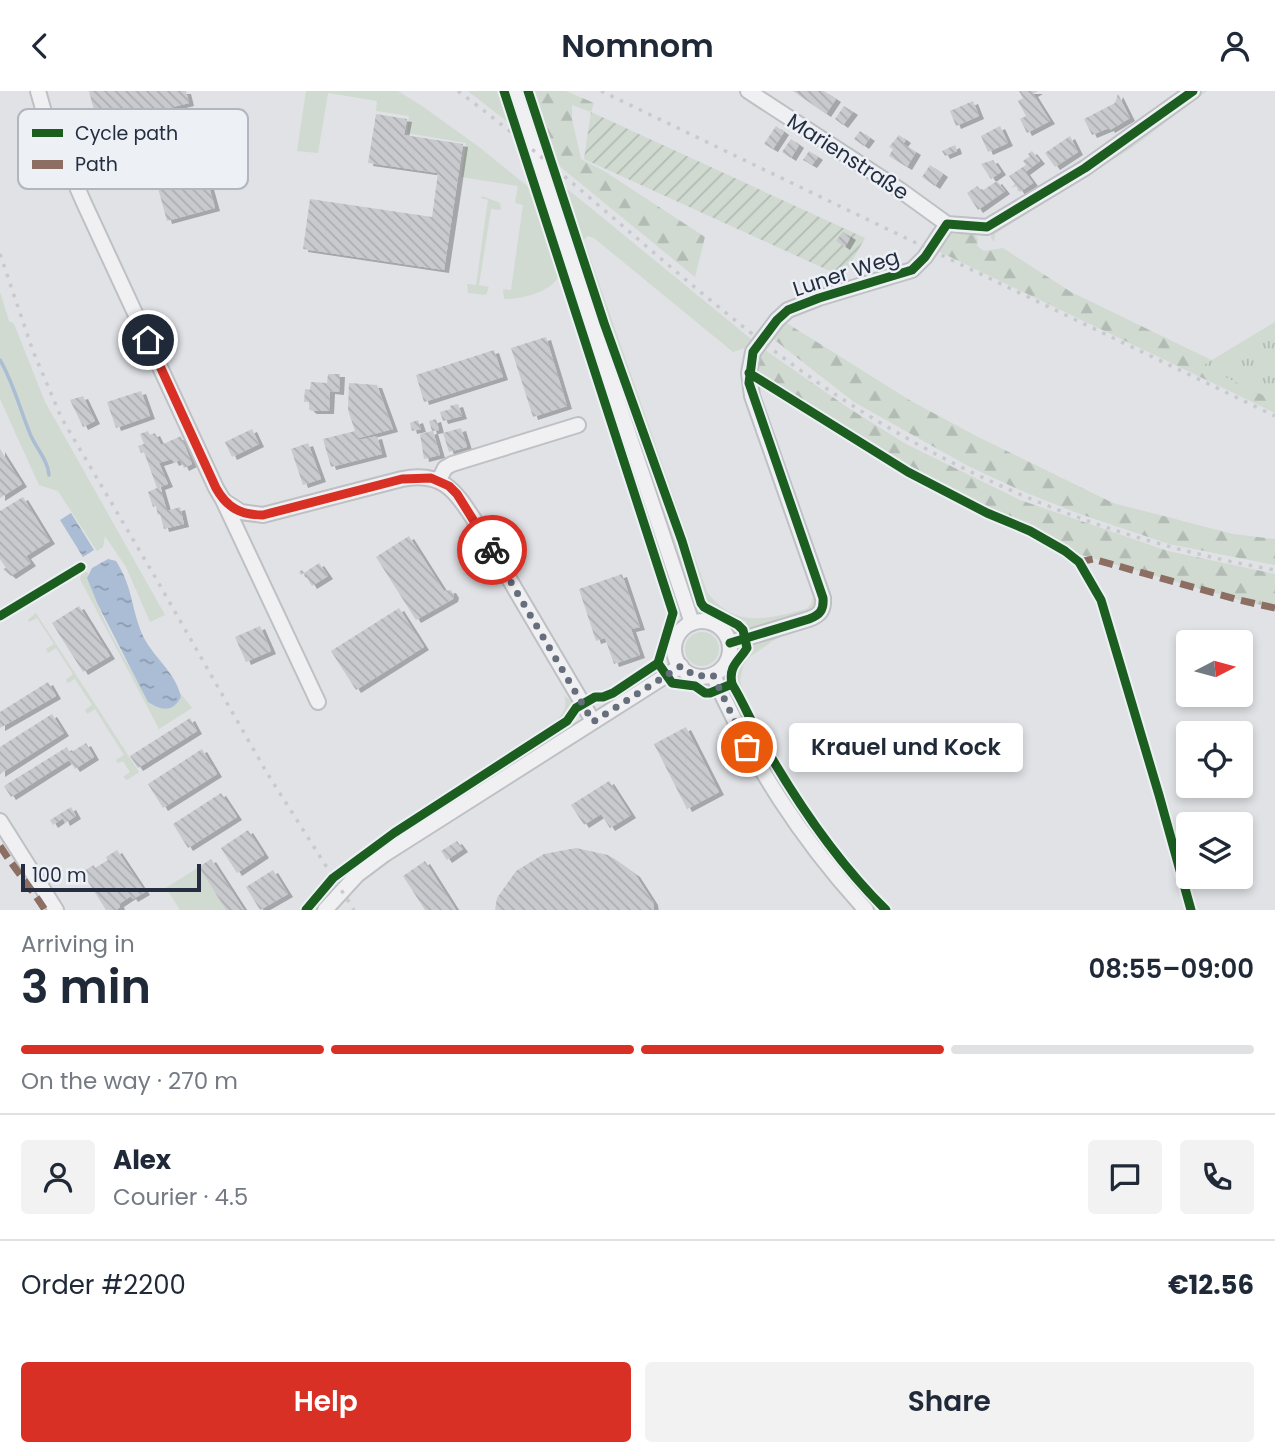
<!DOCTYPE html>
<meta charset="utf-8">
<style>
:root{--surface:#fff;--page:#f2f2f3;--text:#1f2937;--muted:#747a83;--line:#e0e1e3;--accent:#d93025}
body{margin:0;font-family:Poppins,sans-serif;background:var(--page);color:var(--text);height:100vh;display:flex;flex-direction:column;font-size:26px;white-space:nowrap}
*{box-sizing:border-box;margin:0}
p{font-size:23px;color:var(--muted)}
.icon{flex:none;width:38px;height:38px;fill:none;stroke:currentColor;stroke-width:2;stroke-linecap:round;stroke-linejoin:round}
.map{position:relative;height:819px;overflow:hidden}
.side{display:flex;flex-direction:column;background:var(--surface);flex:1}
.side>*{flex:none}
.needle{width:46px;rotate:84deg}
.fabs{position:absolute;left:1176px;top:539px;display:grid;gap:14px}
.fabs a{display:grid;place-items:center;width:77px;height:77px;border-radius:7px;background:var(--surface);box-shadow:0 4px 10px #0003;font-size:35px}
.scale{position:absolute;left:21px;bottom:18px;width:180px;box-sizing:border-box;padding-left:7px;border:4px solid #252e41;border-top:0;font-size:19px;line-height:24px;white-space:nowrap;color:#252e41;-webkit-text-stroke:5px #edf1f6;paint-order:stroke}
.pin{position:absolute;display:grid;place-items:center;width:60px;height:60px;color:#fff;margin:-30px;border:4px solid #fff;border-radius:50%;box-shadow:0 2px 7px #0007}
.courier{position:absolute;display:grid;place-items:center;width:70px;height:70px;margin:-35px;border:5px solid #d93025;border-radius:50%;background:#fff;color:#222;box-shadow:0 2px 9px #0007}
.bubble{position:absolute;height:49px;border-radius:7px;background:var(--surface);box-shadow:0 4px 10px #0003;font-size:23px;font-weight:600;line-height:49px;text-align:center}
.head em{font-style:normal;font-weight:600}
.head div{display:flex;flex-direction:column-reverse}
.head{display:flex;align-items:center;justify-content:space-between;height:119px;padding:0 21px}
h1{font-size:46px;font-weight:600;line-height:52px}
.bar{display:grid;grid-template-columns:repeat(4,1fr);gap:10px 7px;align-content:center;height:84px;padding:0 21px}
.bar i{height:9px;border-radius:5px;background:var(--line)}
.bar .on{background:var(--accent)}
.bar p{grid-column:span 4}
.line{display:flex;align-items:center;gap:18px;padding:0 21px;border-top:2px solid var(--line)}
.line div{flex:1}
.round{display:grid;place-items:center;flex:none;width:74px;height:74px;border-radius:7px;background:var(--page)}
.button{display:flex;gap:14px;margin-top:auto;padding:14px 21px}
.button a{flex:1;height:80px;border-radius:7px;background:var(--accent);color:#fff;font-size:28px;font-weight:600;line-height:80px;text-align:center}
.button a+a{background:var(--page);color:var(--text)}
header{display:flex;justify-content:space-between;align-items:center;height:91px;padding:0 21px;background:var(--surface);font-size:32px;font-weight:600}
.map>svg:first-child{display:block}
.grass{fill:#d0dad0}
.forest{fill:url(#forest-firs)}
.park{fill:url(#park-tufts)}
.garden{fill:url(#garden-furrows)}
.water{fill:url(#water-ripples)}
.lines{fill:none;stroke-linecap:round;stroke-linejoin:round}
.stream{stroke:#abbdd4;stroke-width:3.5}
.building{fill:url(#building-back-hatch);filter:url(#shadow)}
.minor-casing{stroke:#bec0c4;stroke-width:18}
.minor{stroke:#f0f0f3;stroke-width:14}
.rail{stroke:#c8cace;stroke-width:3.5;stroke-dasharray:3.5 7;stroke-linecap:butt}
.quiet{stroke:#8d6e63;stroke-width:7;stroke-dasharray:14 7;stroke-linecap:butt}
.cycleway-casing{stroke:#edf1f6;stroke-width:13}
.cycleway{stroke:#1b5e20;stroke-width:9}
.done{stroke:#666d7b;stroke-width:7;stroke-dasharray:0 12.6}
.route{stroke:#d93025;stroke-width:9}
.labels{text-anchor:middle;stroke-width:5;stroke-linejoin:round;paint-order:stroke}
.street-label{font-size:21px;fill:#252e41;stroke:#edf1f6}
.key{fill:#edf1f6;stroke:#b1b6c0;stroke-width:2}
.key-label{font-size:19px;fill:#252e41}
</style>
<header><svg class="icon" aria-label="back" viewBox="0 0 24 24"><path d="M15 5l-7 7 7 7"/></svg>Nomnom<svg class="icon" aria-label="person" viewBox="0 0 24 24"><circle cx="12" cy="8" r="4"/><path d="M4 21q1-7 8-7t8 7"/></svg></header>
<div class="map">
<svg width="1275" height="819" viewBox="0 0 1275 819">
<defs>
<pattern id="forest-firs" width="22" height="20" patternUnits="userSpaceOnUse" patternTransform="scale(1.75)"><rect width="22" height="20" fill="#d0dad0"/><path d="M5 1l3.5 6h-7zM16 11l3.5 6h-7z" fill="#b2bbb4"/></pattern>
<pattern id="park-tufts" width="24" height="20" patternUnits="userSpaceOnUse" patternTransform="scale(1.75)"><rect width="24" height="20" fill="#d0dad0"/><path d="M3 7l-1-3M5 7V3M7 7l1-3M15 17l-1-3M17 17v-4M19 17l1-3" fill="none" stroke="#b2bbb4"/></pattern>
<pattern id="garden-furrows" width="10" height="10" patternUnits="userSpaceOnUse" patternTransform="scale(1.75)"><rect width="10" height="10" fill="#d0dad0"/><path d="M-1 1l2-2M0 10L10 0M9 11l2-2" fill="none" stroke="#b2bbb4"/></pattern>
<pattern id="water-ripples" width="26" height="14" patternUnits="userSpaceOnUse" patternTransform="scale(1.75)"><rect width="26" height="14" fill="#abbdd4"/><path d="M2 4q2-2 4 0t4 0M15 11q2-2 4 0t4 0" fill="none" stroke="#8b9aae"/></pattern>
<pattern id="building-back-hatch" width="6" height="6" patternUnits="userSpaceOnUse" patternTransform="scale(1.75)"><rect width="6" height="6" fill="#c8cace"/><path d="M-1 5l2 2M0 0l6 6M5-1l2 2" fill="none" stroke="#acaeb2"/></pattern>
<filter id="shadow"><feDropShadow dx="5" dy="3" stdDeviation="0" flood-color="#0004"/></filter>
</defs>
<rect width="100%" height="100%" fill="#e0e2e6"/>
<g class="grass">
<path d="M 306,0 L 398,0 L 422,15 L 479,56 L 531,98 L 536,105 L 561,182 C 552,201 524,208 504,208 L 503,198 L 511,199 L 523,114 L 515,112 L 518,95 L 461,86 L 466,52 L 407,42 L 409,25 L 376,20 L 377,10 L 328,2 L 318,62 L 297,60 Z"/>
<polygon points="1204,0 1207,0 1133,56 995,143 994,151 991,147 992,139"/>
<polygon points="551,85 555,89 615,275 665,408 697,508 693,509 661,409 611,275"/>
<path d="M 565,96 L 751,248 L 745,257 L 733,261 L 594,147 L 588,145 L 584,149 L 707,501 C 735,538 767,528 806,518 L 811,513 L 814,502 L 817,503 L 816,513 L 811,520 L 747,538 L 746,530 C 736,531 708,517 703,510 L 689,462 L 609,235 Z"/>
<polygon points="482,105 500,112 501,119 491,118 479,194 489,196 486,204 468,202 467,193 476,194 488,109 481,107"/>
<polygon points="0,201 9,230 14,233 45,311 165,524 150,531 126,476 105,445 103,456 97,460 58,400 39,394 0,308"/>
<path d="M 83,478 L 88,482 C 87,500 122,566 134,582 C 144,595 157,606 168,618 L 180,609 L 181,603 L 192,617 L 159,638 L 80,488 Z"/>
<polygon points="36,522 139,681 127,689 123,686 130,681 123,670 118,672 116,669 124,664 95,618 87,623 85,619 92,614 75,588 68,592 66,589 73,583 56,557 48,562 46,558 54,553 37,527 29,531 28,529"/>
<circle cx="702" cy="558" r="17"/>
<path d="M 782,544 L 748,567 L 743,575 L 740,590 L 749,617 L 796,702 C 784,684 733,602 733,584 C 733,571 742,565 753,561 L 752,555 Z"/>
<path d="M 564,604 L 576,615 L 568,620 L 562,629 L 406,730 L 334,783 L 332,780 L 553,632 C 563,624 568,617 564,604 Z"/>
<polygon points="577,620 573,631 567,637 366,769 339,791 337,788 377,757 556,641 569,631"/>
<path d="M 755,643 C 791,706 831,768 884,819 L 878,819 L 871,812 C 825,759 784,705 751,644 Z"/>
<polygon points="199,776 226,819 180,819 166,797"/>
</g>
<g class="forest">
<polygon points="468,0 499,0 509,32"/>
<polygon points="535,0 566,0 594,12 591,21 572,14 572,28 581,68 604,80 705,146 695,186 558,74"/>
<polygon points="952,143 975,143 978,148 977,155 984,160 1003,157 1071,201 1275,300 1275,322 940,161 937,157 941,147"/>
<polygon points="785,231 911,310 978,346 1113,412 1233,443 1275,448 1275,474 1169,453 1077,422 1022,400 968,375 854,311 772,247"/>
<polygon points="762,257 850,318 906,353 1020,409 1168,460 1275,483 1275,517 1239,509 1075,462 1030,437 989,420 908,381 759,285 756,279 758,260"/>
</g>
<polygon class="park" points="1275,231 1275,310 1202,275"/>
<polygon class="garden" points="591,21 865,147 843,186 584,68"/>
<g class="water">
<polygon points="71,422 94,459 83,466 60,429"/>
<path d="M 108,468 L 116,470 C 134,498 131,520 144,547 C 154,566 174,581 180,602 C 182,607 180,608 177,612 C 168,622 158,617 148,611 L 97,512 L 87,487 L 92,477 Z"/>
</g>
<g class="lines">
<path class="stream" d="M 0,269 C 14,293 20,319 31,345 C 37,358 48,370 49,384"/>
</g>
<g class="building">
<polygon points="89,0 186,0 189,12 98,35"/>
<polygon points="793,0 824,0 836,8 826,23"/>
<polygon points="1019,0 1038,0 1033,3 1050,30 1027,42 1020,28 1026,25 1018,10 1023,7"/>
<polygon points="1118,3 1130,27 1110,39 1109,37 1092,44 1084,28 1115,12"/>
<polygon points="973,10 979,25 956,35 950,20"/>
<polygon points="844,15 853,21 843,34 835,28"/>
<polygon points="376,23 407,28 404,44 463,53 444,179 303,158 310,108 432,126 438,82 368,72"/>
<polygon points="776,35 784,41 773,58 764,53"/>
<polygon points="1000,35 1008,52 988,61 981,45"/>
<polygon points="860,40 870,47 864,55 854,48"/>
<polygon points="899,44 906,49 903,53 916,61 907,76 889,65 893,58 889,56"/>
<polygon points="1070,45 1078,61 1055,76 1045,62"/>
<polygon points="791,48 799,54 791,67 782,61"/>
<polygon points="955,54 957,60 945,65 942,60"/>
<polygon points="809,60 818,66 812,74 803,69"/>
<polygon points="1032,60 1040,70 1025,81 1033,92 1020,101 1016,95 1012,97 1015,93 1009,85 1026,74 1023,70 1030,65 1028,63"/>
<polygon points="993,69 1001,81 991,88 981,73"/>
<polygon points="930,74 943,83 935,95 922,86"/>
<polygon points="206,85 215,117 167,130 158,97"/>
<polygon points="997,90 1005,100 978,119 967,102 977,95 982,100"/>
<polygon points="843,141 851,146 845,156 836,150"/>
<polygon points="546,246 567,315 533,326 511,257"/>
<polygon points="494,259 503,286 424,311 416,284"/>
<polygon points="328,283 340,283 339,301 330,300 329,320 312,320 309,318 310,311 304,311 305,298 310,299 311,291 327,292"/>
<polygon points="349,292 377,294 393,338 359,347 359,349 377,345 382,363 331,376 323,348 355,340 348,319"/>
<polygon points="141,300 150,325 116,337 107,311"/>
<polygon points="83,305 95,330 83,336 70,309"/>
<polygon points="458,313 462,325 443,330 440,321 451,318 450,315"/>
<polygon points="436,328 439,339 433,340 440,364 424,368 420,343 432,340 429,330"/>
<polygon points="418,329 421,338 412,340 410,332"/>
<polygon points="461,337 467,356 449,361 443,342"/>
<polygon points="252,338 259,353 232,366 225,351"/>
<polygon points="148,340 150,344 155,342 161,354 181,345 192,373 184,377 180,369 174,372 172,368 159,372 168,393 160,396 167,420 180,416 184,433 164,438 160,423 158,424 156,415 153,416 148,401 157,397 144,361 141,362 138,355 144,353 140,343"/>
<polygon points="308,352 321,388 303,394 291,358"/>
<polygon points="0,358 22,393 0,407"/>
<polygon points="23,406 50,450 26,465 31,472 11,485 3,478 6,477 0,468 0,420"/>
<polygon points="409,445 444,500 451,499 454,504 453,508 416,529 376,466"/>
<polygon points="319,472 328,485 312,495 304,482 301,484 299,481 302,479 304,482"/>
<polygon points="622,483 640,536 631,538 640,564 614,573 605,547 596,550 579,498"/>
<polygon points="79,515 110,565 83,581 52,532"/>
<polygon points="399,517 424,556 356,599 331,560"/>
<polygon points="260,535 271,560 246,571 235,546"/>
<polygon points="48,591 56,605 0,637 0,621"/>
<polygon points="52,623 64,642 0,683 0,656"/>
<polygon points="190,627 197,640 138,677 130,665"/>
<polygon points="686,636 719,701 687,718 654,653"/>
<polygon points="86,652 94,666 75,678 69,669 11,706 4,695 67,656 70,662"/>
<polygon points="202,658 217,683 163,717 148,693"/>
<polygon points="609,690 631,724 610,737 601,723 584,734 571,714"/>
<polygon points="221,702 237,726 188,757 173,733"/>
<polygon points="71,716 76,725 65,732 63,727 53,734 50,729"/>
<polygon points="248,739 264,764 237,782 221,757"/>
<polygon points="457,750 463,758 447,769 441,760"/>
<polygon points="576,757 608,764 635,783 653,811 654,819 495,819 497,807 516,780 544,763"/>
<polygon points="117,759 145,801 133,808 131,805 119,813 120,816 116,819 106,819 82,781 94,774 95,777 108,769 106,766"/>
<polygon points="211,768 244,819 226,819 199,776"/>
<polygon points="425,770 456,819 425,819 403,785"/>
<polygon points="273,779 288,803 260,819 246,796"/>
</g>
<g class="lines">
<g class="minor-casing">
<g id="minor">
<polyline points="38,0 44,21 84,112 216,397 223,409 318,611"/>
<polyline points="514,0 692,532"/>
<polyline points="748,0 900,99 947,133 987,136 1085,77 1193,0"/>
<polyline points="439,389 445,377 452,373 578,334"/>
<path d="M 224,410 L 241,421 L 263,424 L 402,388 C 443,380 455,400 475,430 L 593,630"/>
<circle cx="702" cy="558" r="28"/>
<path d="M 730,552 L 809,528 C 820,524 824,519 823,507 L 752,305 L 749,282 L 753,261 L 777,229 L 788,219 L 819,207 L 912,179 L 925,166 L 947,133"/>
<path d="M 713,584 C 753,673 800,747 866,819"/>
<polyline points="0,730 56,819"/>
<polyline points="325,819 357,784 385,763 681,575"/>
</g>
</g>
<use href="#minor" class="minor"/>
<g class="rail">
<path d="M 458,0 C 564,79 659,171 764,252 C 913,368 1089,447 1275,479"/>
<polyline points="601,0 1275,325"/>
<polyline points="0,163 33,260 61,326 158,491 267,682 354,819"/>
</g>
<g class="quiet">
<polyline points="1079,471 1093,468 1239,509 1275,517"/>
<path d="M 0,755 C 14,777 31,797 45,819"/>
</g>
<g class="cycleway-casing">
<g id="cycleway">
<path d="M 528,0 L 604,232 L 682,450 L 701,512 L 704,516 L 738,534 L 743,539 L 747,557 C 739,570 728,575 732,593 C 745,614 754,638 767,659 C 800,716 839,773 886,819"/>
<polyline points="749,282 908,381 987,422 1030,440 1065,460 1079,471 1101,509 1159,704 1191,819"/>
<polyline points="0,525 81,476"/>
<path d="M 730,552 L 809,528 C 820,524 824,519 823,507 L 749,292 L 753,261 L 777,229 L 788,219 L 819,207 L 912,179 L 925,166 L 947,133 L 987,136 L 1085,77 L 1193,0"/>
<polyline points="658,572 672,592 695,595 705,602 710,602 732,593"/>
<polyline points="306,819 333,787 394,742 567,630 576,617 595,606 603,606 613,602 658,572 673,522 504,0"/>
</g>
</g>
<use href="#cycleway" class="cycleway"/>
</g>
<g class="lines">
<polyline class="done" points="492,459 593,631 681,575 695,585 713,584 747,656"/>
<path class="route" d="M 148,249 L 216,397 C 227,417 241,424 263,424 L 402,388 L 431,387 L 449,395 L 457,403 L 492,459"/>
</g>
<g class="labels">
<g class="street-label">
<text transform="translate(848 66) rotate(33)" y="7">Marienstraße</text>
<text transform="translate(846 182) rotate(-18)" y="7">Luner Weg</text>
</g>
</g>
<rect x="18" y="18" width="230" height="80" rx="10" class="key"/>
<rect x="32" y="38" width="31" height="8" fill="#1b5e20"/>
<rect x="32" y="69" width="31" height="9" fill="#8d6e63"/>
<g class="key-label">
<text x="75" y="49">Cycle path</text>
<text x="75" y="80">Path</text>
</g>
</svg>
<div class="fabs">
<a><svg class="needle" viewBox="-14 -14 28 28"><path d="M0-13l5 13h-10z" fill="#e53935"/><path d="M0 13l5-13h-10z" fill="#747a83"/></svg></a>
<a><svg class="icon" aria-label="locate" viewBox="0 0 24 24"><circle cx="12" cy="12" r="6"/><path d="M12 2v4M12 18v4M2 12h4M18 12h4"/></svg></a>
<a><svg class="icon" aria-label="layers" viewBox="0 0 24 24"><path d="M12 4l9 5-9 5-9-5zM3 14l9 5 9-5"/></svg></a>
</div>
<div class="scale">100 m</div>
<div class="pin" style="left:747px;top:656px;background:#ea580c"><svg class="icon" aria-label="bag" viewBox="0 0 24 24"><path d="M5 8h14l-1 12H6zM9 8a3 3 0 0 1 6 0"/></svg></div>
<div class="pin" style="left:148px;top:249px;background:#1f2937"><svg class="icon" aria-label="home" viewBox="0 0 24 24"><path d="M3 11l9-7 9 7M6 9v11h12V9"/></svg></div>
<div class="courier" style="left:492px;top:459px"><svg class="icon" aria-label="bike" viewBox="0 0 24 24"><circle cx="6" cy="16" r="4"/><circle cx="18" cy="16" r="4"/><path d="M6 16l4-8h5l3 8M10 8l3 8H6M13 5h3"/></svg></div>
<div class="bubble" style="left:789px;top:632px;width:234px">Krauel und Kock</div>
</div>
<section class="side">
<div class="head"><div><h1>3 min</h1><p>Arriving in</p></div><em>08:55–09:00</em></div>
<div class="bar"><i class="on"></i><i class="on"></i><i class="on"></i><i></i><p>On the way · 270 m</p></div>
<div class="line" style="height:126px"><a class="round"><svg class="icon" aria-label="person" viewBox="0 0 24 24"><circle cx="12" cy="8" r="4"/><path d="M4 21q1-7 8-7t8 7"/></svg></a><div><b>Alex</b><p>Courier · 4.5</p></div><a class="round"><svg class="icon" aria-label="chat" viewBox="0 0 24 24"><path d="M4 5h16v11H9l-5 4z"/></svg></a><a class="round"><svg class="icon" aria-label="phone" viewBox="0 0 24 24"><path d="M5 4h4l2 5-3 2q2 4 5 5l2-3 5 2v4C11 20 4 13 5 4z"/></svg></a></div>
<div class="line" style="height:91px"><div>Order #2200</div><b>€12.56</b></div>
<div class="button"><a>Help</a><a>Share</a></div>
</section>
